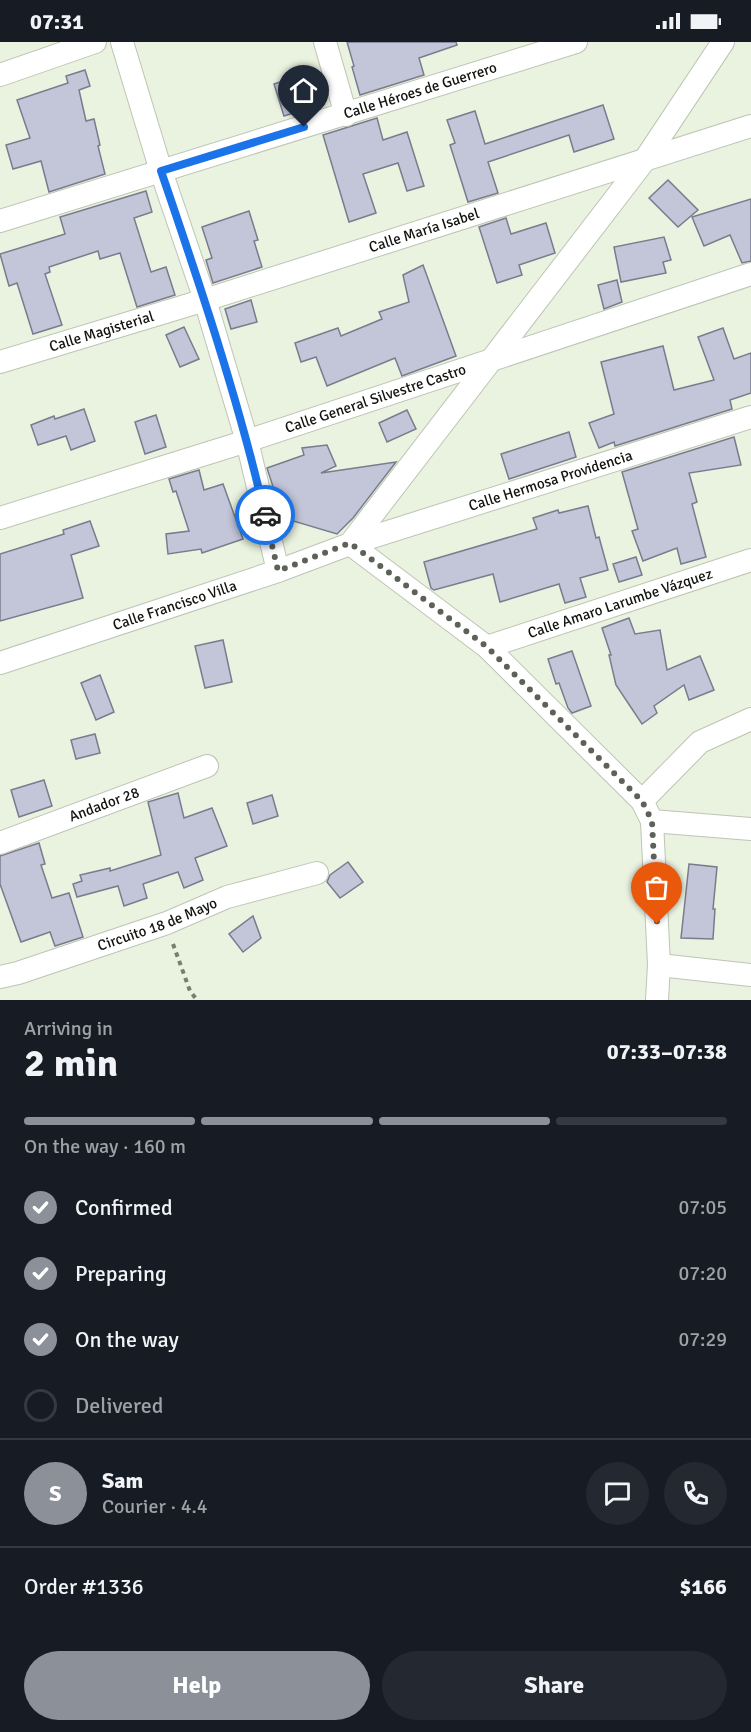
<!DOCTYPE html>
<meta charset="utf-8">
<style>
:root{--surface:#171b24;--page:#242831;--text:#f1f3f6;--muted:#9ea1a6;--line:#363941;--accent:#8c9099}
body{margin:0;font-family:Signika,sans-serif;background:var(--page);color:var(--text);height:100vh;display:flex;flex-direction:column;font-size:22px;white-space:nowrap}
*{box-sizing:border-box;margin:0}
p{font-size:20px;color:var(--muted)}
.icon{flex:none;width:33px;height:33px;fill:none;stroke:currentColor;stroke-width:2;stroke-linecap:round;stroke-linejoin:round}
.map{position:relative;height:958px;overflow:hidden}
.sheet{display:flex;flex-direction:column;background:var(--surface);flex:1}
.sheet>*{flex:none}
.pin{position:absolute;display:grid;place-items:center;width:51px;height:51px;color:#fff;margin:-62px -26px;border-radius:50% 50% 50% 0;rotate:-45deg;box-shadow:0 0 6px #0007}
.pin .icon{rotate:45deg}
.courier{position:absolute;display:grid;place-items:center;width:60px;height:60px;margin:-30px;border:4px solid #1a73e8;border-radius:50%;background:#fff;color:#222;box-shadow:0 2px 8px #0007}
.summary em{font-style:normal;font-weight:700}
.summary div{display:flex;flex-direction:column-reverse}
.summary{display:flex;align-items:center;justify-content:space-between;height:102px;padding:0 24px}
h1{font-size:39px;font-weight:700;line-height:45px}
.bar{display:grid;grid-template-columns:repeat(4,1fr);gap:9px 6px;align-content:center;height:72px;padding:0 24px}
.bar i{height:8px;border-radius:4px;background:var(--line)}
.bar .selected{background:var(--accent)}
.bar p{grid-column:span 4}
.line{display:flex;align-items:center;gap:15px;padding:0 24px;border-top:2px solid var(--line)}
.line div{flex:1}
.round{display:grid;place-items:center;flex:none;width:63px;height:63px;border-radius:32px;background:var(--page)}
ol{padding:0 24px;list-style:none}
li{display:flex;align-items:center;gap:18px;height:66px}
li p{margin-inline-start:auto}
li .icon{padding:6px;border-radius:50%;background:var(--accent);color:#fff;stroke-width:4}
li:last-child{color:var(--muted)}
li i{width:33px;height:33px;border:3px solid var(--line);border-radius:50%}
.primary-button{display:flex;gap:12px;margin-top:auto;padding:12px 24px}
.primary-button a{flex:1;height:69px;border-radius:36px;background:var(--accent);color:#fff;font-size:24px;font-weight:700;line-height:69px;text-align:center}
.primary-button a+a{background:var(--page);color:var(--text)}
.status{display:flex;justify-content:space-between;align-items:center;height:42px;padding:0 30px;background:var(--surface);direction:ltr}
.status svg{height:16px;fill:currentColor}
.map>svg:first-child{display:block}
.building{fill:#c3c6d9;stroke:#797c8d;stroke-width:1.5}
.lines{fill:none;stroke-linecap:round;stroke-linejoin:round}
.minor-casing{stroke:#bdc5b4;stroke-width:24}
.path{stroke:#787e72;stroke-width:4;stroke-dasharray:4.5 4.5;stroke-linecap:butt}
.minor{stroke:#fff;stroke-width:22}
.done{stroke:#5d6258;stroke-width:6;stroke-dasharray:0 10.8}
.route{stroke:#1a73e8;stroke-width:8}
.labels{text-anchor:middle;stroke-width:4.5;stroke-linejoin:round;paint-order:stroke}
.street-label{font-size:15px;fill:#11140e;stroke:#eaf2e0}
</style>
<div class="status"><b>07:31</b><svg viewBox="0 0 49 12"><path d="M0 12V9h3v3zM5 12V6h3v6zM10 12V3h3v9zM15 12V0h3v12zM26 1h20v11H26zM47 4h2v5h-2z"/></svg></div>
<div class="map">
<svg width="751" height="958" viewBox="0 0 751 958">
<rect width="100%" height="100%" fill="#eaf2e0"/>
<g class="building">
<polygon points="347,0 456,0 457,3 419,16 424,33 360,53 352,25 354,24"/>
<polygon points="85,28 90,44 79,48 86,79 94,77 100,103 98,104 105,132 49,150 41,119 13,127 6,103 30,96 17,58 68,41 66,34"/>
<polygon points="311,30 321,62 284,74 274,42"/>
<polygon points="603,63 614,97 574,110 569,93 488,120 498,151 468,160 450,103 455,101 447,78 475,69 485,102"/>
<polygon points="377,76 383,98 407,90 424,144 407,149 398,121 363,132 376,171 349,180 323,93"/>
<polygon points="668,138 698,168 678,185 649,156"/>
<polygon points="146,149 152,170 134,176 151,230 166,225 175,253 137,265 120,211 100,217 98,209 49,225 50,230 45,232 62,283 33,292 17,241 9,244 0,212 65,192 60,175"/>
<polygon points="751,157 751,219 742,221 730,193 704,204 692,175"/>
<polygon points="249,169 258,198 254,199 262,225 213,241 206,218 212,216 202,185"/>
<polygon points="506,176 511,192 546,181 555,211 519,223 522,233 497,241 479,185"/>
<polygon points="664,195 671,218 663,220 666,231 621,240 614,205"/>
<polygon points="423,223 456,314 402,334 395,316 327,344 316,315 301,320 295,301 338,286 341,294 382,277 379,270 409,260 403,233"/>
<polygon points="617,238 622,260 604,267 598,243"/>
<polygon points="251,258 257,280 231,287 225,267"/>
<polygon points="184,285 199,317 180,325 166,293"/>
<polygon points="723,286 734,317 751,311 751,351 730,358 732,367 615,404 614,400 599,406 589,381 614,372 601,320 663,304 674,348 714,338 698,295"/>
<polygon points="84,367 95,399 71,408 66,394 38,403 31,383 54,374 55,377"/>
<polygon points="407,368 416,387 387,400 379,381"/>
<polygon points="156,373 166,405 145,412 135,380"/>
<polygon points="569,390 576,415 509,437 501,412"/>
<polygon points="734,395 741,423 689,431 697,460 692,462 706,515 681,522 677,506 643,519 632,489 638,487 622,430"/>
<polygon points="327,403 336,424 321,431 396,420 353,476 337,492 283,476 267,426 304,413 302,406"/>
<polygon points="199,428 204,448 223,442 243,497 202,511 201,507 168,512 166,492 189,489 176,449 173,450 169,437"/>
<polygon points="588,464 596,496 599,495 608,528 580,536 586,555 565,561 559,542 500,560 493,532 434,548 431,546 424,520 537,487 533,476 558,468 559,471"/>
<polygon points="90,479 99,504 71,513 83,556 0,579 0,512 64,492 63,488"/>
<polygon points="636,515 642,533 619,540 613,522"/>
<polygon points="629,576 635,592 660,588 667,628 700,614 714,648 689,658 684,643 654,664 657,671 642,682 616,643 609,613 611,613 602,586"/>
<polygon points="223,598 232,640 205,646 195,604"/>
<polygon points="572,609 591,664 572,671 568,666 559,641 556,642 548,617"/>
<polygon points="100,633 114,670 96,678 81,641"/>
<polygon points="95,692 100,711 76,717 71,698"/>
<polygon points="44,738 52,764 19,775 11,748"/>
<polygon points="178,751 184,776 212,766 227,804 195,816 203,838 184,846 178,830 143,842 147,856 124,864 118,844 77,855 73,842 82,839 80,833 110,826 110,829 161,813 148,760"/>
<polygon points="272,753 278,774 253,782 247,761"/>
<polygon points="39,801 45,822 41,823 52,856 69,851 83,895 55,904 50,890 21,900 0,842 0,814"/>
<polygon points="348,820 363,840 340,856 327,840 330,833"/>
<polygon points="689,822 717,825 713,867 715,867 713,897 681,896"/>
<polygon points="253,874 261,896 243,910 229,892"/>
</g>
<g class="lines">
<g class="minor-casing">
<g id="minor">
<polyline points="122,0 161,129 205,258 247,399 278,529"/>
<polyline points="325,0 346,73"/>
<polyline points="0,33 95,0"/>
<path id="s1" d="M 0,179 L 576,0"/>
<path id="s2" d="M 0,320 L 205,258 L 751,84"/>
<path id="s3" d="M 0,476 L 247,399 L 751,232"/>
<polyline points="350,502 644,119 723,0"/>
<polyline points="350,502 487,605 642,759 652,779 659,923 657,958"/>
<path id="s4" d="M 487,605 L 751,518"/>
<path id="s5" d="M 0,621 L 278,529 L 350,502 L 751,375"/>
<polyline points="642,759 700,700 751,677"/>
<polyline points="652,779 751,787"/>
<path id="s6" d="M 0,801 L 207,724"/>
<polyline points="659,923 751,933"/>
<path id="s7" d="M 0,935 L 18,931 L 167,881 L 227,855 L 317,831"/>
</g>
</g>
<polyline class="path" points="173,902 190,949 197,958"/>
<use href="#minor" class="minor"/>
</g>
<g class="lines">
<polyline class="done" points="265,473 278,529 350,501 487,605 642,759 652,779 657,882"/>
<path class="route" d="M 265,473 C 238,356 200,243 161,129 L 304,85"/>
</g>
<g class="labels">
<g class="street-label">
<text dy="5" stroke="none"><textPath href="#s1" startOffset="440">Calle Héroes de Guerrero</textPath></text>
<text dy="5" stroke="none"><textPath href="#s2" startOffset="444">Calle María Isabel</textPath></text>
<text dy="5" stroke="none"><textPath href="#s2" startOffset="106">Calle Magisterial</textPath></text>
<text dy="5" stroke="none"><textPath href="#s3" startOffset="394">Calle General Silvestre Castro</textPath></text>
<text dy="5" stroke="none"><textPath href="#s5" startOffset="580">Calle Hermosa Providencia</textPath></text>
<text dy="5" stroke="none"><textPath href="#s4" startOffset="140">Calle Amaro Larumbe Vázquez</textPath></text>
<text dy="5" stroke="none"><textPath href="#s5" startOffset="184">Calle Francisco Villa</textPath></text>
<text dy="5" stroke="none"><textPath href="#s6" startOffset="111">Andador 28</textPath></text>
<text dy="5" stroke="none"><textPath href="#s7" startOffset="166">Circuito 18 de Mayo</textPath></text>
</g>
</g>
</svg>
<div class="pin" style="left:657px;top:882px;background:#ea580c"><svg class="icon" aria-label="bag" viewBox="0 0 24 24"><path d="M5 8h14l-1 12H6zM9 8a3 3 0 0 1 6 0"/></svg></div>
<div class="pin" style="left:304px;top:85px;background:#1f2937"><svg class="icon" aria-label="home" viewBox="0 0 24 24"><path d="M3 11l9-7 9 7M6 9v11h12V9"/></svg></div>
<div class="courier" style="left:265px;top:473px"><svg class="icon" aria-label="car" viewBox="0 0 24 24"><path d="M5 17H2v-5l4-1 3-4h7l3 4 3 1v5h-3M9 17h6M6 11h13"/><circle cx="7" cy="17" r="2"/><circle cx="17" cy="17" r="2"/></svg></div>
</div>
<section class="sheet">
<div class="summary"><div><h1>2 min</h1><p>Arriving in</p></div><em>07:33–07:38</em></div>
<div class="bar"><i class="selected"></i><i class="selected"></i><i class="selected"></i><i></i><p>On the way · 160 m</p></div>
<ol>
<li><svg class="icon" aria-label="check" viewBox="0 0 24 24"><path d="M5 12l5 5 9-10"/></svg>Confirmed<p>07:05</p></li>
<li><svg class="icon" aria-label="check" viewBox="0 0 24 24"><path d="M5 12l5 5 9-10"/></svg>Preparing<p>07:20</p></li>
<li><svg class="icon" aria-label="check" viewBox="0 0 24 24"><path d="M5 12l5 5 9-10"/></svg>On the way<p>07:29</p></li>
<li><i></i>Delivered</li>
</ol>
<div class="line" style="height:108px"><b class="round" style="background:var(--accent);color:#fff">S</b><div><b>Sam</b><p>Courier · 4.4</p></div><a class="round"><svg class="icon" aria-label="chat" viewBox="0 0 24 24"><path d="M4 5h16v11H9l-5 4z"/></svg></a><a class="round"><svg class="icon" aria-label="phone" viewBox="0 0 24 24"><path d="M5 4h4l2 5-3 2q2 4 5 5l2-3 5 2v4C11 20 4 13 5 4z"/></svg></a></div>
<div class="line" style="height:78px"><div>Order #1336</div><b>$166</b></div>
<div class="primary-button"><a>Help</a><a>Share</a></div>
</section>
